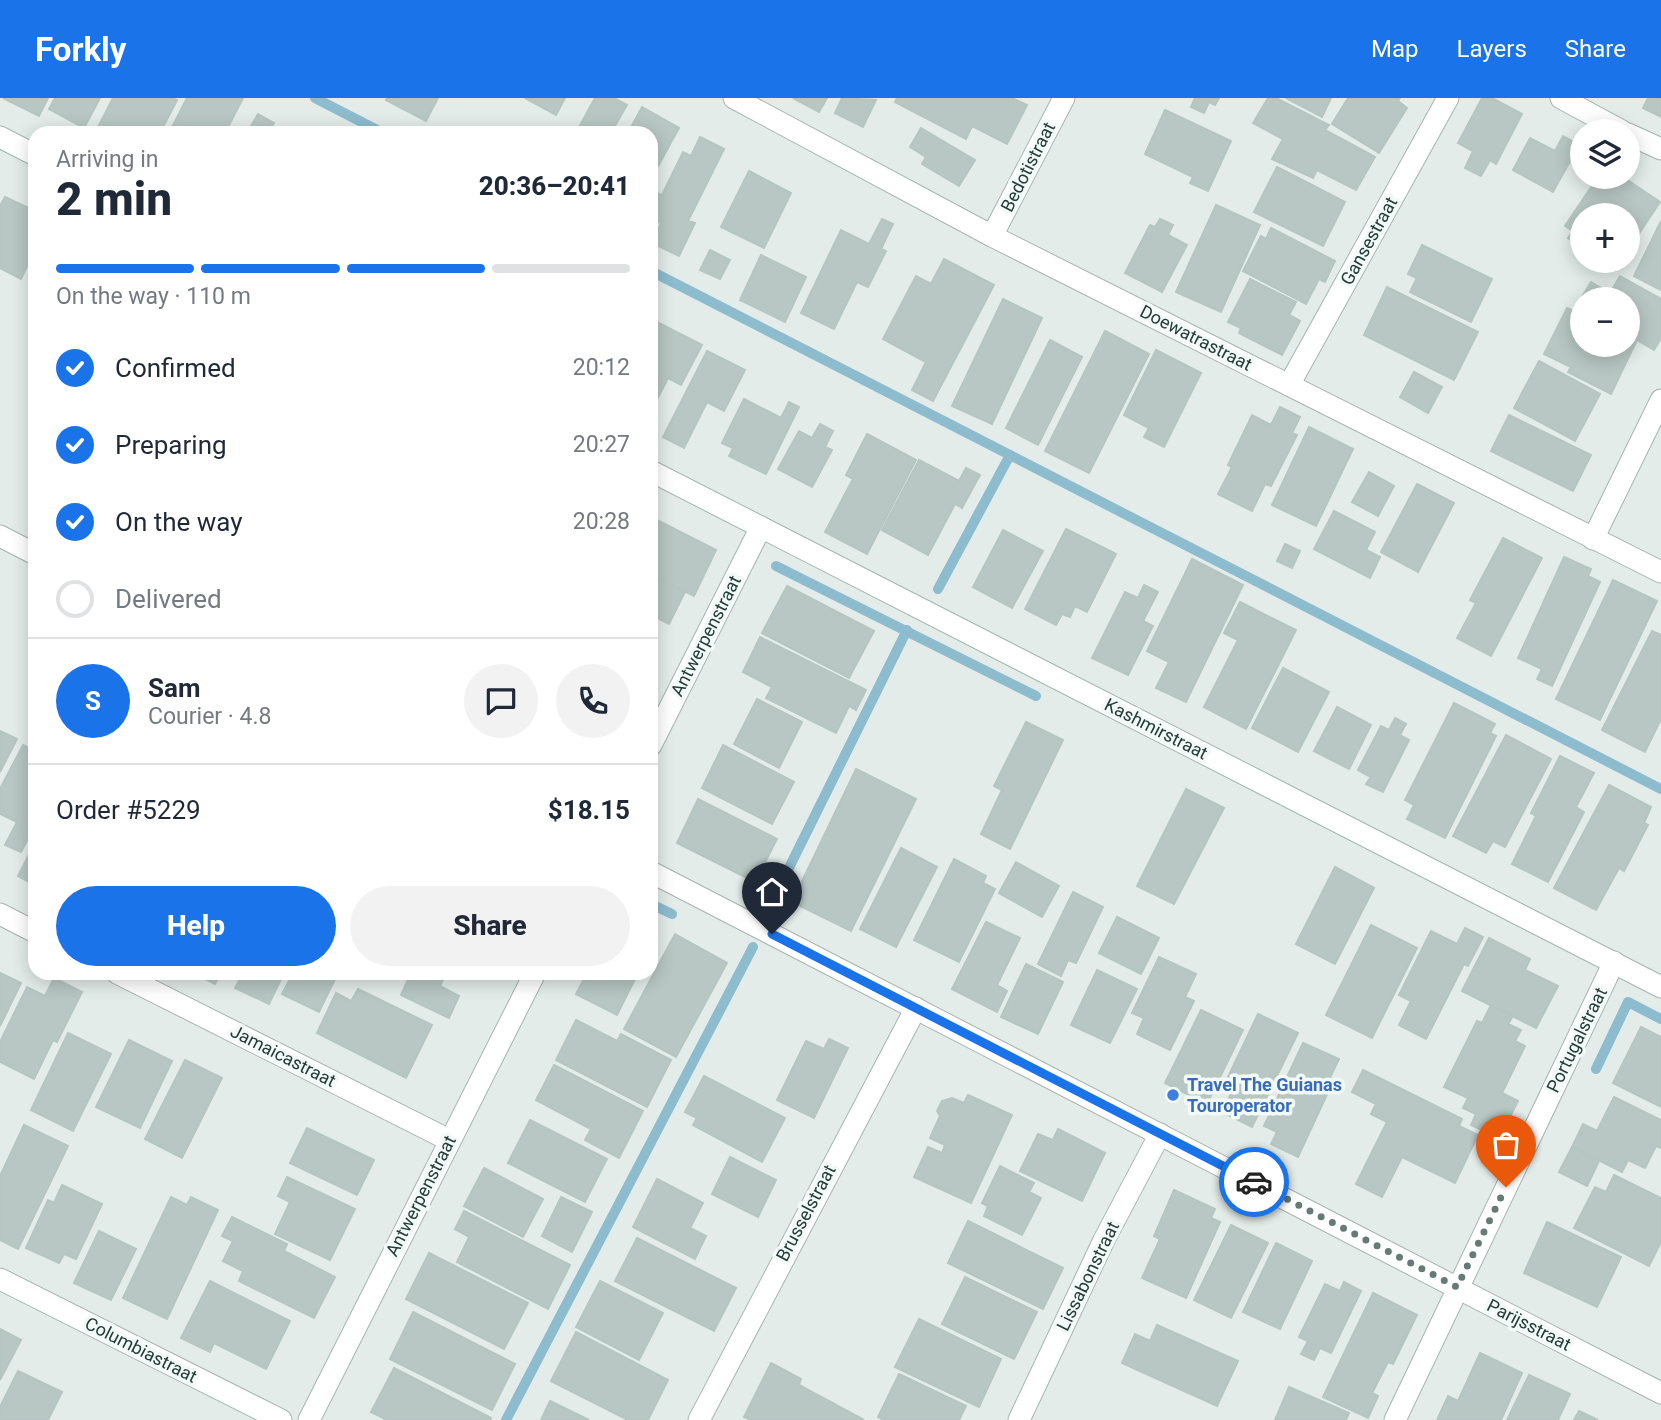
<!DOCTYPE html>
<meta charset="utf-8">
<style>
:root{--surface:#fff;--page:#f2f2f3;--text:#1f2937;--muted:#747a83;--line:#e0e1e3;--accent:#1a73e8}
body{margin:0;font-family:Roboto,sans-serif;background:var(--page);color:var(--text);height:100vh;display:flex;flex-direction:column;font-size:26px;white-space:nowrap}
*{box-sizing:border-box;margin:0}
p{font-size:23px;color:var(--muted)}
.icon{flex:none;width:38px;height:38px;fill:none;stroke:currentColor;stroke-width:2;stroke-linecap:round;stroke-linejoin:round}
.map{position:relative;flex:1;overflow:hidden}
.sheet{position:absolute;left:28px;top:28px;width:630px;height:854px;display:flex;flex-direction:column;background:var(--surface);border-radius:21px;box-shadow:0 4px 18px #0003}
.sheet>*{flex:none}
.fabs{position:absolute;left:1570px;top:21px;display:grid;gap:14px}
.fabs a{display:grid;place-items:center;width:70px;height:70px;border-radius:50%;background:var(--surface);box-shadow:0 4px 18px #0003;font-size:35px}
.pin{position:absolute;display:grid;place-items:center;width:60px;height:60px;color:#fff;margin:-72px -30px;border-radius:50% 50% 50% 0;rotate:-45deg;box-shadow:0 0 7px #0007}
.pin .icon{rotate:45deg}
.courier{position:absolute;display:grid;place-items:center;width:70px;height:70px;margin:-35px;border:5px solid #1a73e8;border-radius:50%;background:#fff;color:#222;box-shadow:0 2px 9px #0007}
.summary em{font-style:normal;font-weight:800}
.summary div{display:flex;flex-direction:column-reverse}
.summary{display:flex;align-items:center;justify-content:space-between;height:119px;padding:0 28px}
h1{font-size:46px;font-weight:800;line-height:52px}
.bar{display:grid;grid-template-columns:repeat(4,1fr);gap:10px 7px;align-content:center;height:84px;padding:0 28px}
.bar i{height:9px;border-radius:5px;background:var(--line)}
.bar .selected{background:var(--accent)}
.bar p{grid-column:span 4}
.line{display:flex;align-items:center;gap:18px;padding:0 28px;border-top:2px solid var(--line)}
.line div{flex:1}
.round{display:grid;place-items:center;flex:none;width:74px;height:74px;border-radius:37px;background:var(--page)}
ol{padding:0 28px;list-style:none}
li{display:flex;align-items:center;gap:21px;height:77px}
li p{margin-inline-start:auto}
li .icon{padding:7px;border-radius:50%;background:var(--accent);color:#fff;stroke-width:4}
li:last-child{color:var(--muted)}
li i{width:38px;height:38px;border:4px solid var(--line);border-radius:50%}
.action{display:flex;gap:14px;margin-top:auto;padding:14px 28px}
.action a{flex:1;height:80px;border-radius:42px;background:var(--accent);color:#fff;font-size:28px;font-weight:800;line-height:80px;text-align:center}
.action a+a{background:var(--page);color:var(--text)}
header{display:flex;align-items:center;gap:42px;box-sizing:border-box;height:98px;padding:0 35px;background:var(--accent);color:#fff}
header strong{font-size:33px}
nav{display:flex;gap:38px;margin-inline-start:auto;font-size:24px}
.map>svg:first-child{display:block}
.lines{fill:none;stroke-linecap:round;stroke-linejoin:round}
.stream{stroke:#8dbccf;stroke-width:10}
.building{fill:#b8c7c3;stroke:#b5c6c1;stroke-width:2}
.street-casing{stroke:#a6b4b1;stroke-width:23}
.secondary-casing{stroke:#a1b8b3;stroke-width:23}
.street{stroke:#fff;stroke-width:21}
.secondary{stroke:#fff;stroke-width:21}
.done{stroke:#667a77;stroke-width:7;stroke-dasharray:0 12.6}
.route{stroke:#1a73e8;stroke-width:9}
.shop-dot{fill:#3f7fe0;stroke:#f3f9f7;stroke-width:2.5}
.labels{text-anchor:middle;stroke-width:7;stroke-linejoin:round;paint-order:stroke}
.street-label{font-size:18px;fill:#233d39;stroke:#f3f9f7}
.shop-label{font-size:18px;font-weight:bold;fill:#366cbe;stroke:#f3f9f7;text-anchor:start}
</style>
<header>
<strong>Forkly</strong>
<nav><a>Map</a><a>Layers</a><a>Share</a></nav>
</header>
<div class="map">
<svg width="1661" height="1322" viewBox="0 0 1661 1322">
<rect width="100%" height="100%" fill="#e3ece9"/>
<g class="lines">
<g class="stream">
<polyline points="315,0 383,35"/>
<polyline points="651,173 1661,691"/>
<polyline points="776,468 1036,598"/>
<polyline points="938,491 1010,357"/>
<polyline points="772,804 907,532"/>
<polyline points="651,806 672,816"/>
<polyline points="1596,971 1628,904 1661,921"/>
<polyline points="506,1322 753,849"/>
</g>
</g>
<g class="building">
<polygon points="3,0 48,0 39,18"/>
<polygon points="55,0 100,0 84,30 49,11"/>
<polygon points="113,0 172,0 177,2 160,35 95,35"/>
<polygon points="187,0 243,0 225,35 169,35"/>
<polygon points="387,0 438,0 426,23 386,2"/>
<polygon points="525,0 565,0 556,17"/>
<polygon points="595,0 614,0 627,7 612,33 601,27 597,35 578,31"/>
<polygon points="793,0 827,0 819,14"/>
<polygon points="842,0 876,2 863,29 835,15"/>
<polygon points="897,0 1012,0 1027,7 1007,46 972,28 966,41 895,4"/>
<polygon points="1195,0 1219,0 1215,7 1209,4 1204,15 1191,9"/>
<polygon points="1268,0 1276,0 1329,27 1325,32 1375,59 1356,92 1317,72 1313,80 1272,61 1283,41 1253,25"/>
<polygon points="1286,0 1331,0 1322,19"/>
<polygon points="1348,0 1400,0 1398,3 1407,10 1379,55 1332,26"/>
<polygon points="1482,0 1492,0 1522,16 1496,66 1490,62 1481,78 1465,70 1473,53 1458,45"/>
<polygon points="1648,0 1661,0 1661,19 1643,10"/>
<polygon points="642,9 679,30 651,81 651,35 628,35"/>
<polygon points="1165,12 1231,43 1208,93 1190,85 1193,79 1145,56"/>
<polygon points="258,16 274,25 269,33 273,35 247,35"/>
<polygon points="921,30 975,62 959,88 922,66 926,59 910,49"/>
<polygon points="1563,38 1579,47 1553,94 1513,72 1530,40 1555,53"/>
<polygon points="700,39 724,51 688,123 695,125 679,158 652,145 661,125 651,120 651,108 657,95 662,97 683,54 691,58"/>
<polygon points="1277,69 1345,104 1323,148 1254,114"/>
<polygon points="749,73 791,95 764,150 721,129"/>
<polygon points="1598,79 1623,79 1660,104 1628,152 1628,117 1582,117 1582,149 1568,140 1573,133 1565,128"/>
<polygon points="5,99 35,113 35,128 28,143 35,147 35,152 21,181 0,170 0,108"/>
<polygon points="1216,107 1260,127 1221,214 1176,194"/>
<polygon points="882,121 893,126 881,151 886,153 868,189 857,184 834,231 801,215 841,132 869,146"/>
<polygon points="1160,121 1173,127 1168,137 1187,147 1162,194 1125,175 1150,127 1155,129"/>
<polygon points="1661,123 1661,192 1634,178"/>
<polygon points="1271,130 1335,163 1325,184 1319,181 1306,206 1243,173 1261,138 1266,141"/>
<polygon points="1422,147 1492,181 1471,224 1410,194 1417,180 1408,176"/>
<polygon points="710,152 730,162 720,181 700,172"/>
<polygon points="761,157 806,179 785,224 740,202"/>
<polygon points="944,161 994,187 933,303 912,292 926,264 883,241 916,178 931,186"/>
<polygon points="1602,163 1620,163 1615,172"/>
<polygon points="1620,178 1661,201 1661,240 1654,252 1628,237 1628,201 1580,202 1591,184 1610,195"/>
<polygon points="1250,181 1296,204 1289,217 1300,223 1282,257 1239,235 1241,230 1228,224"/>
<polygon points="1387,189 1478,234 1454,282 1364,237"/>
<polygon points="1003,201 1042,220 992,326 952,308"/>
<polygon points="1567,210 1582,217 1582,247 1628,247 1628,240 1636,244 1611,296 1568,274 1571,269 1544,256"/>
<polygon points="651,221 702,247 681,287 668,280 651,313"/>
<polygon points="1105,233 1149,256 1089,375 1045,353"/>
<polygon points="1050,242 1082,259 1038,347 1006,330"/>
<polygon points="1156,252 1201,275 1164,349 1144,339 1149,330 1124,317"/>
<polygon points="707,253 745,272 724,313 707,304 684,350 663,339"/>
<polygon points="1539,263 1600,296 1575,343 1514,310"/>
<polygon points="1414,274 1442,289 1428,315 1400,299"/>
<polygon points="744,301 781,320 789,304 799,309 766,376 729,358 733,350 722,345"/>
<polygon points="1280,309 1300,319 1292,335 1297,337 1271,388 1265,386 1252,413 1218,396 1232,369 1228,367 1252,317 1271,327"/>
<polygon points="1509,317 1591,357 1573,393 1491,353"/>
<polygon points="820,326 833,333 825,349 832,352 812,389 778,371 799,333 812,340"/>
<polygon points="1309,329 1353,351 1316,428 1272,407"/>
<polygon points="867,336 916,362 867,456 825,434 853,381 846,377"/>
<polygon points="919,362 959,383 966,370 980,377 962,410 955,406 928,457 882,432"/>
<polygon points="1369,374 1394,388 1378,418 1352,404"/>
<polygon points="1417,386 1454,405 1418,474 1381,454"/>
<polygon points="1334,413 1375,434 1366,452 1380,459 1370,480 1314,451"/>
<polygon points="651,419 716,452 694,498 651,477"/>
<polygon points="1066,431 1116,456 1087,514 1075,508 1070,519 1062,516 1056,527 1025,511"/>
<polygon points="1003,432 1043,453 1012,510 973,489"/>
<polygon points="1503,440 1542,460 1491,558 1457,540 1476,505 1470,502"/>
<polygon points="1285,446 1300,453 1292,470 1277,463"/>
<polygon points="1564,459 1591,471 1588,478 1600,484 1552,588 1537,581 1542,571 1518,560"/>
<polygon points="1192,461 1243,487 1186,604 1156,590 1169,564 1147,553"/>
<polygon points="651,477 685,494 669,526 651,517"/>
<polygon points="1613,482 1657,503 1600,622 1556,601"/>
<polygon points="1144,487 1158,494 1143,523 1153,528 1128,577 1092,560 1125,494 1138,500"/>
<polygon points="787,488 874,533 849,580 762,535"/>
<polygon points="1240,504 1296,532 1246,631 1204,609 1238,542 1224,535"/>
<polygon points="1652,533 1661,537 1661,621 1645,654 1602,632"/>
<polygon points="760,539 866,592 856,612 849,608 836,635 766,600 772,589 743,574"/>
<polygon points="1283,570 1329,594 1298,654 1252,630"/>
<polygon points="757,601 802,624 779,670 734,646"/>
<polygon points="1454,605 1495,626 1490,635 1496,638 1445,740 1407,721 1414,707 1405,702"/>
<polygon points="1337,609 1371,627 1349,671 1314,653"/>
<polygon points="1395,620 1406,626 1400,637 1409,642 1383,694 1366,686 1371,679 1358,672 1381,628 1389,632"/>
<polygon points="1026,624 1063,642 1010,751 981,736 1002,692 994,688"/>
<polygon points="0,633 17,641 0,674"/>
<polygon points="1506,637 1551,661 1505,749 1493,743 1486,755 1453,738"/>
<polygon points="23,647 35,653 35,727 21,754 5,747 17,724 0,716 0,691"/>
<polygon points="723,647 794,684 772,726 702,690"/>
<polygon points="1560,658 1594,675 1576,709 1584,714 1548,784 1512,766 1536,718 1531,715"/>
<polygon points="856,671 916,701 851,833 792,804"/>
<polygon points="1609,687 1651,709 1644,725 1648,727 1624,773 1619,770 1596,812 1554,790"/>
<polygon points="1186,691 1224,710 1174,806 1137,788"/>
<polygon points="698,701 777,741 755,784 677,745"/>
<polygon points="35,745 35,787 18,778"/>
<polygon points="901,750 937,769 896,849 860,831"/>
<polygon points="954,761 986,778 983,785 995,791 959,864 914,842"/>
<polygon points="1016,764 1059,788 1042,819 999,795"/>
<polygon points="1335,769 1374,790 1335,866 1296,846"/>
<polygon points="1073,794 1103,809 1076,865 1068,862 1061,878 1038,866"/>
<polygon points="1117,819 1159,840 1141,876 1099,855"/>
<polygon points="986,824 1020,840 997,887 1007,893 997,914 952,891"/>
<polygon points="1371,827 1417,850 1372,940 1326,917"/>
<polygon points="1465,830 1483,839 1468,868 1464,866 1426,941 1399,927 1411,903 1399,897 1431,833 1457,846"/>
<polygon points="675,836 727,865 676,959 624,931"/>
<polygon points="1489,840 1530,861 1525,872 1558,888 1536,930 1462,893"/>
<polygon points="1159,859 1196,876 1185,899 1194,903 1170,952 1137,936 1144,920 1132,915"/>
<polygon points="1026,866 1063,884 1038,936 1001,919"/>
<polygon points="1097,872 1137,891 1110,945 1071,927"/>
<polygon points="0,875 21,885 0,928"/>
<polygon points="193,875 221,875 215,886"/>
<polygon points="243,875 284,875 269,906 235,890"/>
<polygon points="293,875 338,875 319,914 282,896"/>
<polygon points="411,875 446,875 440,888 459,898 449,920 401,897"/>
<polygon points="587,875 638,875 617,917 576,896"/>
<polygon points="54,880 82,894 57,944 53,942 34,981 0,964 0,944 27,889 45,898"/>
<polygon points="358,891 432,927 406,980 317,935 336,895 351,903"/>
<polygon points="1491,907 1513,918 1508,926 1521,932 1515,943 1525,948 1502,995 1518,1003 1499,1040 1471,1027 1476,1016 1463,1010 1468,1000 1444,989 1477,923 1482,925"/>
<polygon points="1201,912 1243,932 1207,1006 1165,985"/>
<polygon points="1258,916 1298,935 1252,1029 1222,1014 1237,983 1228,979"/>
<polygon points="576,922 617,943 621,936 671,962 647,1009 556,962"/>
<polygon points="1641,929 1661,939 1661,1009 1613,985"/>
<polygon points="68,935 111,956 73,1033 31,1012"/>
<polygon points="829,941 848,950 814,1020 777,1002 806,943 824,951"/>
<polygon points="129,942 172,963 140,1030 96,1009"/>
<polygon points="1303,945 1339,961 1326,988 1330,990 1298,1059 1271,1046 1277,1034 1264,1028"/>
<polygon points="185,962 222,980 182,1060 145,1041"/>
<polygon points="554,967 643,1013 619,1060 585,1042 591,1031 536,1002"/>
<polygon points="1363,972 1462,1021 1459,1028 1478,1037 1455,1085 1402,1059 1382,1099 1356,1086 1387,1024 1371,1016 1376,1006 1352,994"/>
<polygon points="704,978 785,1020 762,1064 693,1027 697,1020 685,1014"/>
<polygon points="968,997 1012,1017 971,1105 914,1079 928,1049 942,1055 945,1047 930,1040 940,1018 937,1013 942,1003 952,1000 964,1005"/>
<polygon points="1614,999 1661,1022 1661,1050 1656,1048 1645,1070 1628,1062 1622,1074 1572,1049 1583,1026 1597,1033"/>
<polygon points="530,1022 607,1061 585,1104 508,1065"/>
<polygon points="24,1027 68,1048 18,1151 0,1142 0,1078"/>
<polygon points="307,1030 374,1062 357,1097 290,1065"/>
<polygon points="1058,1031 1105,1055 1082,1103 1020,1073 1038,1036 1053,1042"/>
<polygon points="1572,1049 1599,1063 1587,1088 1559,1074"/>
<polygon points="730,1059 776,1082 758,1119 712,1096"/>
<polygon points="1000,1068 1034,1085 1029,1094 1041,1100 1022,1137 984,1118 988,1108 982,1105"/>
<polygon points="484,1070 543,1101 523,1139 464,1108"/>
<polygon points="1614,1077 1661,1100 1661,1144 1649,1168 1574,1130 1595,1089 1606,1094"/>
<polygon points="287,1079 355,1111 330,1162 275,1136 290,1104 278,1098"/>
<polygon points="657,1081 703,1105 690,1130 706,1138 695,1161 633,1129"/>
<polygon points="62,1087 102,1106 76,1161 64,1156 59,1165 26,1150 48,1102 54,1105"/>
<polygon points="1174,1092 1215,1111 1211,1120 1220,1124 1186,1200 1142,1180 1160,1141 1154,1138"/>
<polygon points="171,1099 187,1107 191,1099 218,1112 167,1221 123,1200"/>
<polygon points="561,1099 592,1114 572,1154 542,1138"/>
<polygon points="464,1113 570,1167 548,1211 457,1164 469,1139 455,1131"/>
<polygon points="232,1119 287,1146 284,1153 335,1179 314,1220 239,1183 243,1173 223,1163 233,1143 222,1138"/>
<polygon points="968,1123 1063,1170 1043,1211 948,1165"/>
<polygon points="1547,1124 1621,1159 1597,1209 1524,1175"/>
<polygon points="1231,1127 1268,1145 1231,1220 1194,1202"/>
<polygon points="99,1133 136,1151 111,1202 74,1185"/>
<polygon points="637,1140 736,1190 714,1233 615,1183"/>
<polygon points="1276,1145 1312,1163 1280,1231 1243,1214"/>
<polygon points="429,1155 528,1205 504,1251 406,1201"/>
<polygon points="965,1179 1037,1214 1014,1261 942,1226"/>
<polygon points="210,1183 290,1223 266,1271 214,1245 210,1254 181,1240"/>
<polygon points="600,1183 663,1215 639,1262 576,1229"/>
<polygon points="1344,1184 1361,1193 1331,1255 1320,1250 1314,1262 1301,1256 1308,1243 1299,1239 1325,1186 1340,1193"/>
<polygon points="1373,1195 1417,1217 1393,1266 1388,1264 1372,1295 1378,1298 1368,1320 1323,1299"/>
<polygon points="413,1214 515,1266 492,1312 390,1261"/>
<polygon points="919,1221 1001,1261 979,1309 895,1269"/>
<polygon points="1157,1227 1238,1263 1217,1308 1122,1265 1135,1236 1150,1243"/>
<polygon points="0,1231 21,1242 0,1282"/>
<polygon points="576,1234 668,1282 648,1322 628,1322 551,1283"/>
<polygon points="1480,1255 1522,1275 1501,1322 1437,1322 1448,1298 1458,1303"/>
<polygon points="771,1265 801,1281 799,1287 864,1322 751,1322 744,1319"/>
<polygon points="394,1270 491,1320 490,1322 387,1322 371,1314"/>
<polygon points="18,1273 62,1294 48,1322 0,1322 0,1309"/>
<polygon points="899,1276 966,1308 959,1322 884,1322 878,1319"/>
<polygon points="1529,1277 1570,1296 1558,1322 1507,1322"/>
<polygon points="1289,1289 1349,1315 1346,1322 1275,1322"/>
<polygon points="550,1303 589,1322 541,1322"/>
<polygon points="1579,1313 1598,1322 1574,1322"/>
</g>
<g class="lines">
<g class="street-casing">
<g id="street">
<polyline points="734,0 992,138 1661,474"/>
<polyline points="1561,0 1622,33"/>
<polyline points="1628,36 1661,51"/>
<polyline points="992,138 1064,0"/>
<polyline points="1289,287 1448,0"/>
<polyline points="0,438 35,456"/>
<polyline points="1593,441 1661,302"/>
<polyline points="651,647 761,429"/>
<polyline points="651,774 1661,1295"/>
<polyline points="0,816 35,834"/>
<polyline points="117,875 449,1042"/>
<polyline points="0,1181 281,1322"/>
<polyline points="309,1322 535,875"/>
<polyline points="699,1322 916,910"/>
<polyline points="1019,1322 1104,1142 1160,1036"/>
<polyline points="1395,1322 1614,864"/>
</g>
</g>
<g class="secondary-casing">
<g id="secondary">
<polyline points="0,39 35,57"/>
<polyline points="651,373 1661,889"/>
</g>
</g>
<use href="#street" class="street"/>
<use href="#secondary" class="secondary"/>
</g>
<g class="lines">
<polyline class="done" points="1254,1084 1457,1189 1506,1089"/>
<polyline class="route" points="772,836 1254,1084"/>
</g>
<circle class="shop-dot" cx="1173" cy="997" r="7"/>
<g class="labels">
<g class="street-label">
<text transform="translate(1028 69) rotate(-63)" y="6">Bedotistraat</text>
<text transform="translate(1369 143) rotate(-61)" y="6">Gansestraat</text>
<text transform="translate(1196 240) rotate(27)" y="6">Doewatrastraat</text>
<text transform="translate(706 538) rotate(-63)" y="6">Antwerpenstraat</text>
<text transform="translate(1156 631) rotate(27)" y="6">Kashmirstraat</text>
<text transform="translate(1577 942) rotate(-64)" y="6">Portugalstraat</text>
<text transform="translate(283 958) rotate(27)" y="6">Jamaicastraat</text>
<text transform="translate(421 1098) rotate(-63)" y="6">Antwerpenstraat</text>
<text transform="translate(806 1115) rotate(-62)" y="6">Brusselstraat</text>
<text transform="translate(1088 1178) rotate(-64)" y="6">Lissabonstraat</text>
<text transform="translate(1529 1227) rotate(27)" y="6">Parijsstraat</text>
<text transform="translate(141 1252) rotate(27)" y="6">Columbiastraat</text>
</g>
<g class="shop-label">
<text x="1187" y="993">Travel The Guianas<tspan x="1187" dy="21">Touroperator</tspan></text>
</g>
</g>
</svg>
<div class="fabs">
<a><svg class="icon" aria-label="layers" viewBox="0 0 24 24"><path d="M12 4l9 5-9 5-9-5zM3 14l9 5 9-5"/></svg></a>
<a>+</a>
<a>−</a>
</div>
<div class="pin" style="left:1506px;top:1089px;background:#ea580c"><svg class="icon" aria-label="bag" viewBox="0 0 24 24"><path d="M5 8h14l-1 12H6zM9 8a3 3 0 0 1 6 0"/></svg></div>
<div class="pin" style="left:772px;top:836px;background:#1f2937"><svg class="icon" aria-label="home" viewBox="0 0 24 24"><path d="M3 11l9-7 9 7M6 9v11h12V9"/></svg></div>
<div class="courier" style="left:1254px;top:1084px"><svg class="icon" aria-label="car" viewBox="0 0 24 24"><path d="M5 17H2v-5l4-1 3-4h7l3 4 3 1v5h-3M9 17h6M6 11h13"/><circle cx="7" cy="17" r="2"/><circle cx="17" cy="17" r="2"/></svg></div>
<section class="sheet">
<div class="summary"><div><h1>2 min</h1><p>Arriving in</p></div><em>20:36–20:41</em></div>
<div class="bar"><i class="selected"></i><i class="selected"></i><i class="selected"></i><i></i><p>On the way · 110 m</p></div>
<ol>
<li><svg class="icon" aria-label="check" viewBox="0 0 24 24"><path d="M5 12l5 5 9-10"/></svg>Confirmed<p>20:12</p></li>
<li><svg class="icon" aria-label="check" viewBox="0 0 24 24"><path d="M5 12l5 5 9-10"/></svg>Preparing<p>20:27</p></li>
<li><svg class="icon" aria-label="check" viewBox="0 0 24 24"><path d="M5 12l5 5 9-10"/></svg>On the way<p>20:28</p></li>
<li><i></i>Delivered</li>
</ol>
<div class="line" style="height:126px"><b class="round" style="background:var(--accent);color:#fff">S</b><div><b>Sam</b><p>Courier · 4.8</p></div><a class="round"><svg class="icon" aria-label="chat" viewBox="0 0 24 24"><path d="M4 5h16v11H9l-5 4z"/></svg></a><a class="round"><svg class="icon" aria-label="phone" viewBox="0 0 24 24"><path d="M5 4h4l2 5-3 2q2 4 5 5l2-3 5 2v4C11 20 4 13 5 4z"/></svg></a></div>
<div class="line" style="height:91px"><div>Order #5229</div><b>$18.15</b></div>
<div class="action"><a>Help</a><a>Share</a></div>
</section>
</div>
